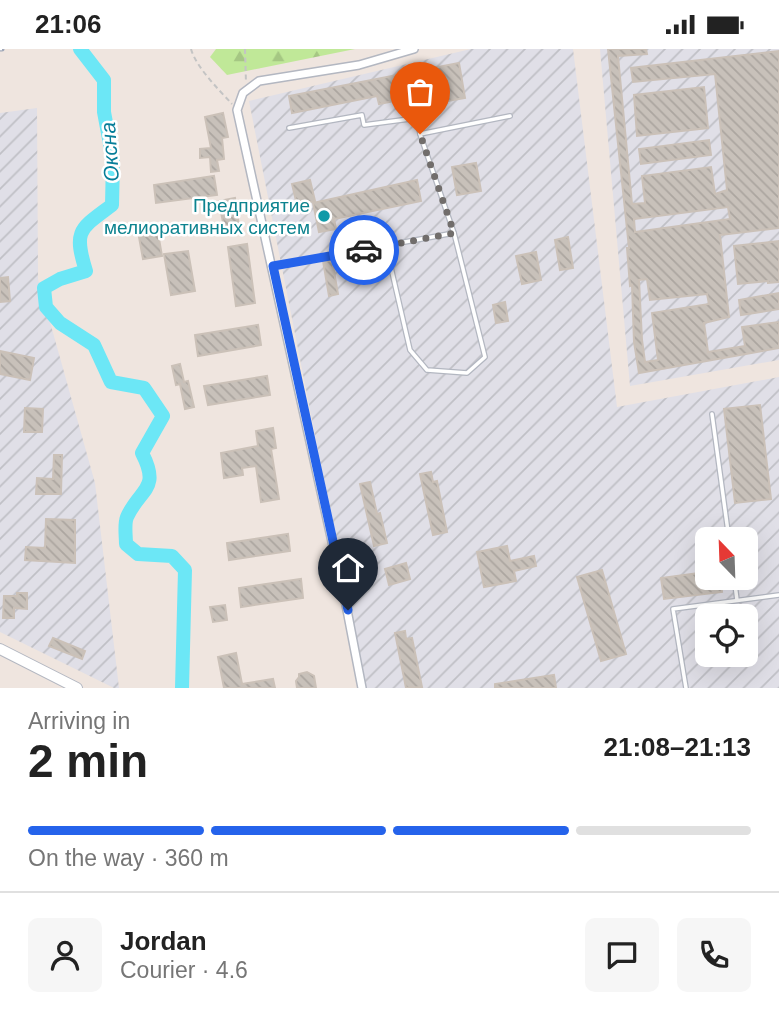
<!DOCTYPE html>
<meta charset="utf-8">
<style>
:root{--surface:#fff;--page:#f6f6f6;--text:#222;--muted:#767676;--line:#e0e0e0;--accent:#2563eb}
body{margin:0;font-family:Arial,sans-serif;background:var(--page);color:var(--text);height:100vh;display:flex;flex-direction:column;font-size:26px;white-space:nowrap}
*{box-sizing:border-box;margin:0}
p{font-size:23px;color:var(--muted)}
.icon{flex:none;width:38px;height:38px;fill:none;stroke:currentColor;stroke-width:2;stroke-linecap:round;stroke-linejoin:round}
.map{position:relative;height:639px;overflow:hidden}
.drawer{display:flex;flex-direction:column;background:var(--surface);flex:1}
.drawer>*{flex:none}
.needle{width:46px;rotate:337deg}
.controls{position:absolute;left:695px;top:478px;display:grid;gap:14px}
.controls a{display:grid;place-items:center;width:63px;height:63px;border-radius:10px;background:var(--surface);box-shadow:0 7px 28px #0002;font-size:35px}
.pin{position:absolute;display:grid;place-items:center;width:60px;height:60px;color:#fff;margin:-72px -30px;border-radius:50% 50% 50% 0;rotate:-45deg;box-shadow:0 0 7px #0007}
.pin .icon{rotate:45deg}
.courier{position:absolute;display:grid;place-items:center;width:70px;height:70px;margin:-35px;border:5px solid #2563eb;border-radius:50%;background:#fff;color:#222;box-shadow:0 2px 9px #0007}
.head em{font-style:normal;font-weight:800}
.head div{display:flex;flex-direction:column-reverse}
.head{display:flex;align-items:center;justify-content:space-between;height:119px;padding:0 28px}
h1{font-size:46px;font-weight:800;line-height:52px}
.bar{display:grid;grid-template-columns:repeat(4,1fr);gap:10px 7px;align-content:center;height:84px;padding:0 28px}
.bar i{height:9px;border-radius:5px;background:var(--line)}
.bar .selected{background:var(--accent)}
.bar p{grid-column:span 4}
.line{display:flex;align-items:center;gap:18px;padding:0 28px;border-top:2px solid var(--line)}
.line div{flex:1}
.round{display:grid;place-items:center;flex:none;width:74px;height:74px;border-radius:10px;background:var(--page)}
.status{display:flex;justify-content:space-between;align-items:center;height:49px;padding:0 35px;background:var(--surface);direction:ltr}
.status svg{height:19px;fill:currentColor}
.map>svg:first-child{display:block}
.industrial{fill:url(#industrial-furrows);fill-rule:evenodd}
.forest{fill:url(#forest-firs)}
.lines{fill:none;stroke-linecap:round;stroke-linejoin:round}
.river{stroke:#6ce7f6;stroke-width:14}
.building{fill:url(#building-back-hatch);stroke:#cbc1b8;stroke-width:2;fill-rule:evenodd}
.lane-casing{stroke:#b3b7c1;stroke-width:6}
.street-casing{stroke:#b3b7c1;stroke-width:10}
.secondary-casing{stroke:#b3b7c1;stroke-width:12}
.path{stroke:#c4c4c4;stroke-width:2;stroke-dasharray:5 3.5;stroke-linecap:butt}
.lane{stroke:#fff;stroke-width:3.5}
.street{stroke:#fff;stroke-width:7}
.secondary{stroke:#fff;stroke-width:10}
.rail-casing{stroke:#a0a8b8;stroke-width:5}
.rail{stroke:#fff;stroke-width:2.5;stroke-dasharray:8;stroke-linecap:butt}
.done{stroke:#716d6b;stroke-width:7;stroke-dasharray:0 12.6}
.route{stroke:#2563eb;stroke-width:9}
.culture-dot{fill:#0f9aa8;stroke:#fff;stroke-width:2.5}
.labels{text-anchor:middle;stroke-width:5;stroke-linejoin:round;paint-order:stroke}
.culture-label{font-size:19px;fill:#0d838f;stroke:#fff;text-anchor:end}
.water-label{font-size:21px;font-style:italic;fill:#067e99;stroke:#fff}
</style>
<div class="status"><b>21:06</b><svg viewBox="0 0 49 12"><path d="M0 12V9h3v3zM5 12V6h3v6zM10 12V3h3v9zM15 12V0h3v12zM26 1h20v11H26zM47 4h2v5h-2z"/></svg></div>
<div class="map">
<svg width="779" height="639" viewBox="0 0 779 639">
<defs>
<pattern id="industrial-furrows" width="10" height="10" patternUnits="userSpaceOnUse" patternTransform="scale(1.75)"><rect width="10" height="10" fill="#e0dfe7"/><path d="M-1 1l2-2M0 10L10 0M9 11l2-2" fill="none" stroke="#c0c0c6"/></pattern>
<pattern id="forest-firs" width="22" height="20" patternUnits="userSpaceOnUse" patternTransform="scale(1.75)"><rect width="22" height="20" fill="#c0e898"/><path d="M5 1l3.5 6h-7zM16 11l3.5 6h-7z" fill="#a5c783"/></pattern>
<pattern id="building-back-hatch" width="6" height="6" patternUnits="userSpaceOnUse" patternTransform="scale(1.75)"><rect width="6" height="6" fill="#c8c1ba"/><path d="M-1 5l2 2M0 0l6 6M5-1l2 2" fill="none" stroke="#aca6a0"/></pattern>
</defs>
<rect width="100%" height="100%" fill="#efe5df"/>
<g class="industrial">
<path d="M 471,0 L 573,0 L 617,358 L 779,328 L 779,639 L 365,639 L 249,52 ZM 707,490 L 746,490 L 746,528 L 707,528 ZM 707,567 L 746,567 L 746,606 L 707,606 Z"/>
<polygon points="600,0 779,0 779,311 630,337"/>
<polygon points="37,59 38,230 95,434 119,639 114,639 0,583 0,64"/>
</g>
<polygon class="forest" points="216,0 355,0 227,26 210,8"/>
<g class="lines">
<path class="river" d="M 80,0 L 104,31 L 104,63 L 113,111 L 112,156 C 80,180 73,181 86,222 L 60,230 L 44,239 L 46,258 L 60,274 L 94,296 L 111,333 L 144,339 L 163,367 L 142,404 C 161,441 140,439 127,468 C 124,475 126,487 126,495 L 138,505 L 172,507 L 185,521 L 182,639"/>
</g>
<g class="building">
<path d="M 608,0 L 646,0 L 647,5 L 618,7 L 632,155 L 645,154 L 642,127 L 711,118 L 715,145 L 727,141 L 715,25 L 633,33 L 631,19 L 779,2 L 779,179 L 720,186 L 729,268 L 704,274 L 708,303 L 745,297 L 742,278 L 779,273 L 779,299 L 639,324 L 634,293 L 632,236 L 630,237 L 627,199 L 629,199 ZM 728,158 L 730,170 L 635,183 L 634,170 ZM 647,230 L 650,251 L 707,245 L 709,255 L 652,264 L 658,311 L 645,313 L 642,291 L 639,231 Z"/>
<polygon points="459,14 465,49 436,54 434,44 379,55 377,47 292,64 289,47"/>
<polygon points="704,38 708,79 637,87 634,46"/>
<polygon points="223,64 228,88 222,89 224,110 217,111 219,122 211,123 210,108 200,109 200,100 211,99 205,68"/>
<polygon points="709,91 711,106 641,115 639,100"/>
<polygon points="476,114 481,142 457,146 452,118"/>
<polygon points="214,127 217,146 156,154 154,136"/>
<polygon points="310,131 315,152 297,156 292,135"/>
<polygon points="417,131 421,152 334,170 336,180 319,183 313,154"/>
<polygon points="235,149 239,177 224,179 219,152"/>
<polygon points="158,184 162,207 143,210 139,188"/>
<polygon points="568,188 573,219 560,221 555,191"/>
<polygon points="779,192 779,233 768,234 768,232 738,235 734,197"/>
<polygon points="247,195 255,254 236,257 228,198"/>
<polygon points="188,202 195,242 171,246 164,205"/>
<polygon points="536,203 541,231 522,235 516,207"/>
<polygon points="332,211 338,245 329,247 323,212"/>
<polygon points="8,228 10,252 0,253 0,229"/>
<polygon points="779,244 779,260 741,266 739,251"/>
<polygon points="505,253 508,272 496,274 493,256"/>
<polygon points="258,276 261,296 198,307 195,286"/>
<polygon points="0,302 34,309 30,331 0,325"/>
<polygon points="180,315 184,333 188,332 194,358 185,360 180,335 176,336 172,317"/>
<polygon points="267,327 270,346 208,356 204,337"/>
<polygon points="760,356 771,450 735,454 724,360"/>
<polygon points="25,359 43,360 42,383 24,383"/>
<polygon points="273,379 276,399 271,400 279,450 261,453 256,417 242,419 243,426 224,429 221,404 258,397 256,382"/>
<polygon points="54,406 62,406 61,445 36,445 37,429 53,430"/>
<polygon points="431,423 433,433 437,432 447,483 433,486 420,425"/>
<polygon points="370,433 377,465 380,464 387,494 374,497 360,435"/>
<polygon points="46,470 75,471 75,514 25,511 26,498 45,499"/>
<polygon points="288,485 290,502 229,511 227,494"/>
<polygon points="507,497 510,512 534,507 536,517 514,522 516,532 484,538 477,503"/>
<polygon points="406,514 410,530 389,536 385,520"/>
<polygon points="602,521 626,605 601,612 577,528"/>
<polygon points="707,523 707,528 720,528 722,543 664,550 661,529"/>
<polygon points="301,530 303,549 241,558 239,539"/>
<polygon points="17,544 27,544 27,560 14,559 14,569 3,569 4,547 17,547"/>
<polygon points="225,556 227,571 213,573 210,558"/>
<polygon points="405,582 406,590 412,589 422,638 406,639 395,584"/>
<polygon points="53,589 85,602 82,610 49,597"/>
<polygon points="236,604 242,635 273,630 275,639 224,639 218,608"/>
<polygon points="307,623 314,627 316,639 297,639 296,632 299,628 299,625"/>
<polygon points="554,626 556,639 495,639 495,635"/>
</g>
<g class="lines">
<g class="lane-casing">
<g id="lane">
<polyline points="289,79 362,66 364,76 417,69 420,85 454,184"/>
<polyline points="420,85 510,67"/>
<polyline points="273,217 454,184 485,308 467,324 427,321 410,301 386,197"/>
<polyline points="712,365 729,490"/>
<polyline points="734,528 737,551"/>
<polyline points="686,639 673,560 779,546"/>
</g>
</g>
<g class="street-casing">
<polyline id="street" points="362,639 347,561 237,61 243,44 259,32 359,16 414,0"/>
</g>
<g class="secondary-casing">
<polyline id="secondary" points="0,600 77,639"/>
</g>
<g class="path">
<path d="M 191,0 C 196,18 219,41 232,55"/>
<polyline points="245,0 246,34"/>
</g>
<use href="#lane" class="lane"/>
<use href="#street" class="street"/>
<use href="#secondary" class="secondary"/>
<g class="rail-casing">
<polyline id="rail" points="0,0 2,0"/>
</g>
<use href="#rail" class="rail"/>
</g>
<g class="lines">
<polyline class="done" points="364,201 454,184 420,85"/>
<polyline class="route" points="348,561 273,217 364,201"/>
</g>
<circle class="culture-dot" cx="324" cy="167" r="7"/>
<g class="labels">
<g class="culture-label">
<text x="310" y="163">Предприятие<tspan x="310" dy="22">мелиоративных систем</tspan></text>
</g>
<g class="water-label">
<text transform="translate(110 103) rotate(-94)" y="7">Оксна</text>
</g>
</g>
</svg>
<div class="controls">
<a><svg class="needle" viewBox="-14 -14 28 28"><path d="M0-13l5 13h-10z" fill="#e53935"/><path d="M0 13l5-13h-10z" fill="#767676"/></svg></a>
<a><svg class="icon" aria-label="locate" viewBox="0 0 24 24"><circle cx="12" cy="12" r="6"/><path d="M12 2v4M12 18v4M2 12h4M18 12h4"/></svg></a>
</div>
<div class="pin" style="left:420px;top:85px;background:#ea580c"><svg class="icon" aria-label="bag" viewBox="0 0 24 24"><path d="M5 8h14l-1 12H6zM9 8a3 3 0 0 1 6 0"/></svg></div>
<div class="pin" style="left:348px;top:561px;background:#1f2937"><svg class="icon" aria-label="home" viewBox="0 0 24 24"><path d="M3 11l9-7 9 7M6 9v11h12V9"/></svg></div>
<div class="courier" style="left:364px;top:201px"><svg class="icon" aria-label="car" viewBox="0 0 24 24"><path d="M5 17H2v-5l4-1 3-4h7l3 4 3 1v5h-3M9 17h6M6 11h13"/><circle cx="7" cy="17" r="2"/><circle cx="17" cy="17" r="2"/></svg></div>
</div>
<section class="drawer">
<div class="head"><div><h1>2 min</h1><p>Arriving in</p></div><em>21:08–21:13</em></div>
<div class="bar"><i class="selected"></i><i class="selected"></i><i class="selected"></i><i></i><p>On the way · 360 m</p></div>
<div class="line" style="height:126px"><a class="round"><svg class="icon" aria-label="person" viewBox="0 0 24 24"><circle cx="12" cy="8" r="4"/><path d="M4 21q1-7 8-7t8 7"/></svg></a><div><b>Jordan</b><p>Courier · 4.6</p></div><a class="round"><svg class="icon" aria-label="chat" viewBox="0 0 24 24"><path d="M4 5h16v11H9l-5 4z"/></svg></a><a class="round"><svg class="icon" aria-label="phone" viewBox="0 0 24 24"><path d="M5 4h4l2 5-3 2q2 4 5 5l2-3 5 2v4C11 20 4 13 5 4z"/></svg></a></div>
</section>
